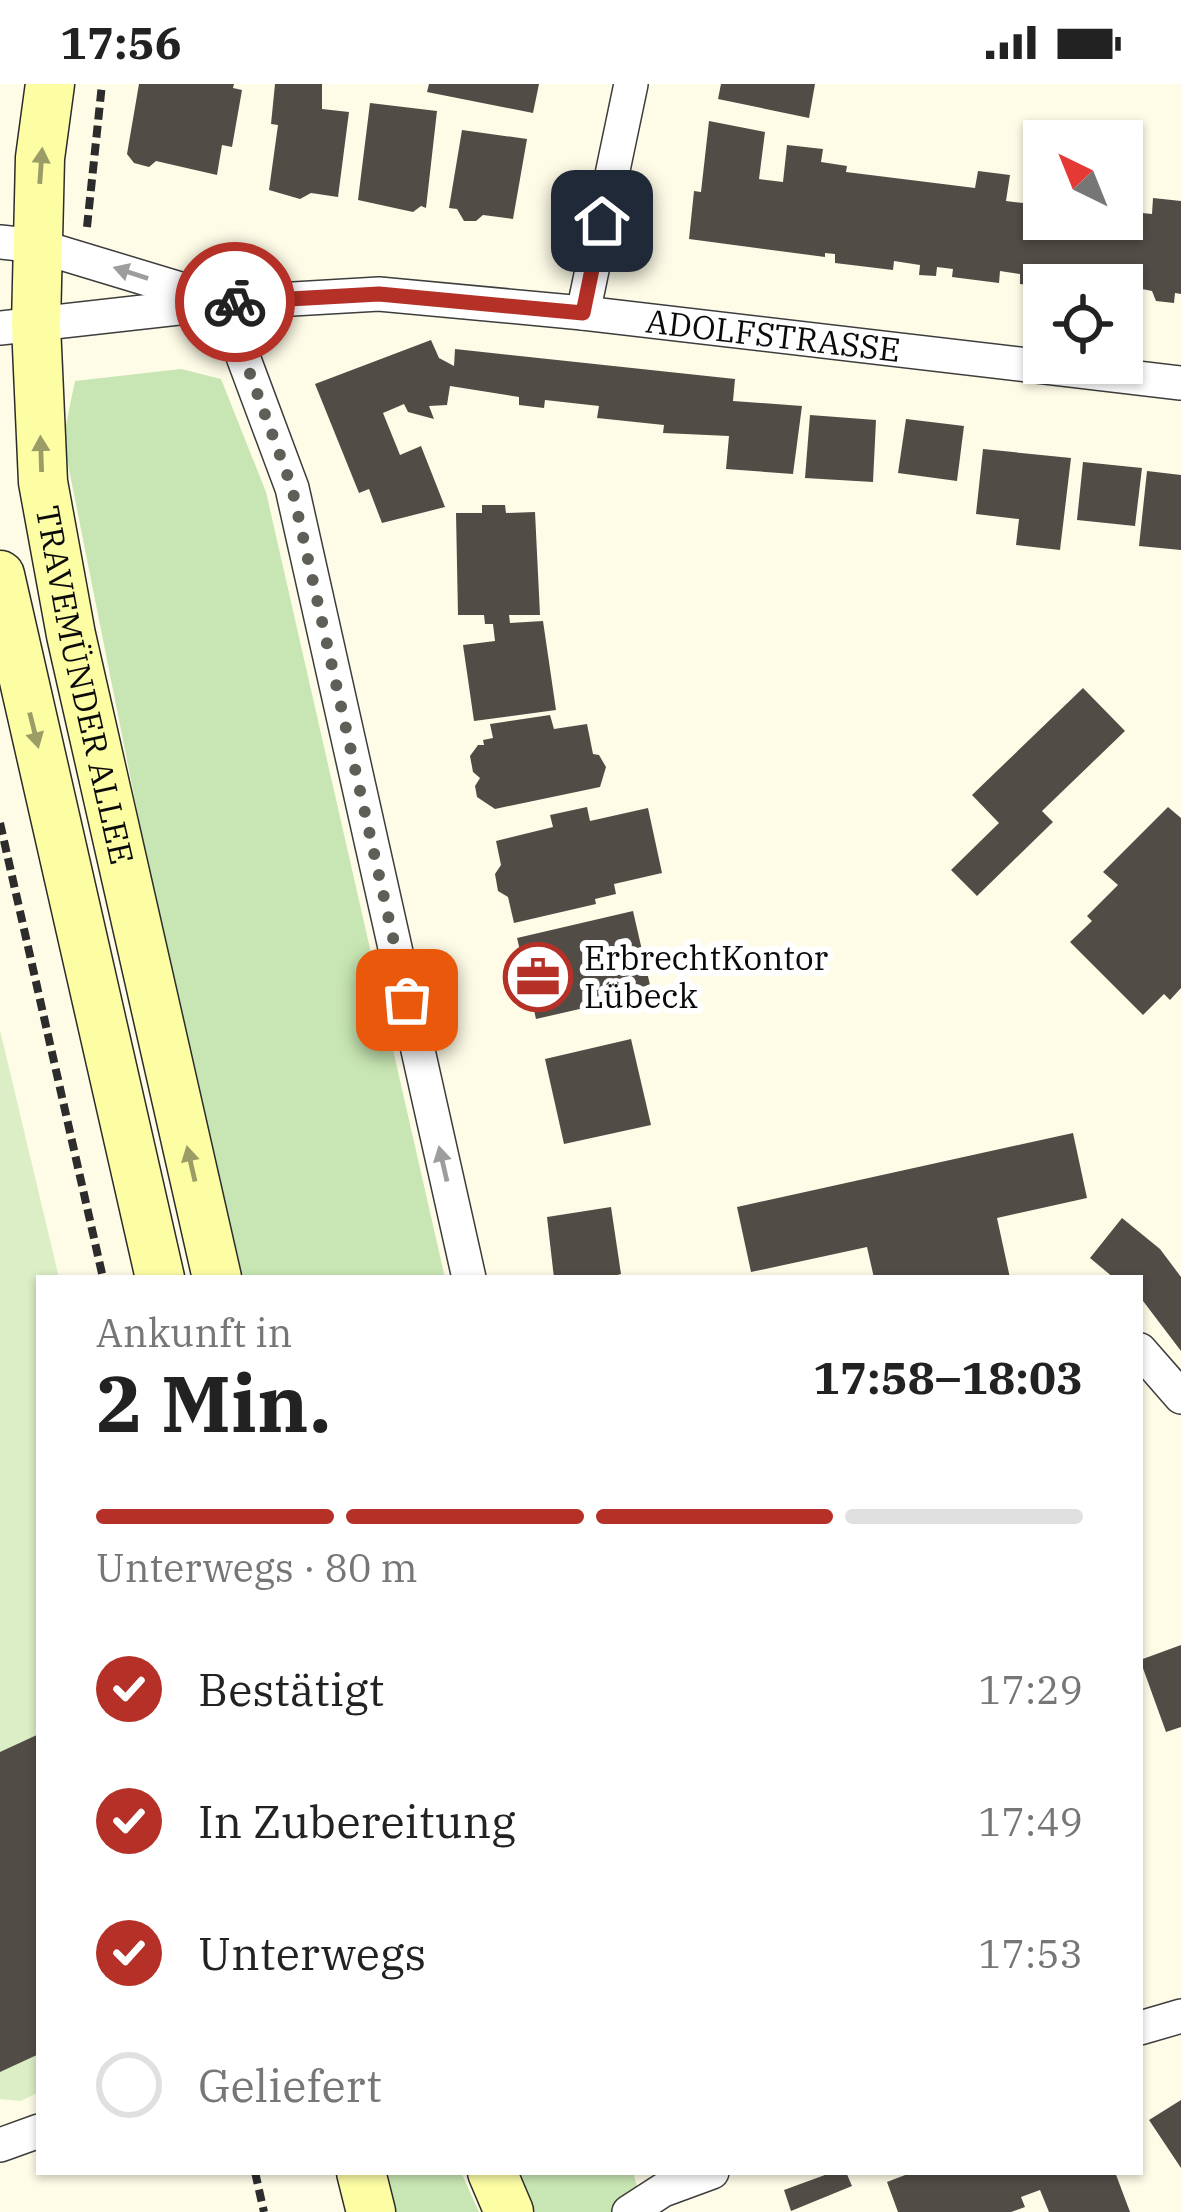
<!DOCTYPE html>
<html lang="de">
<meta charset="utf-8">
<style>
:root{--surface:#fff;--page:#f6f6f6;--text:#222;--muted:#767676;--line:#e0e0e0;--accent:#b53027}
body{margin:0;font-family:"IBM Plex Serif",serif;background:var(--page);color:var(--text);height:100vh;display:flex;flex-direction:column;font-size:45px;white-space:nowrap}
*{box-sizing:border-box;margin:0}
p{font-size:39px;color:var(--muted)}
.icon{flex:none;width:66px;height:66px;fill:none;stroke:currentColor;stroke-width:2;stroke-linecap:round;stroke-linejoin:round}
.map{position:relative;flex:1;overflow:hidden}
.panel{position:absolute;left:36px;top:1191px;width:1107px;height:900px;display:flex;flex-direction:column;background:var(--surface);border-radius:0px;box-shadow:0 3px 9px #0004}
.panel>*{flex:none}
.needle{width:78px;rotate:317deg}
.controls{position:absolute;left:1023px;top:36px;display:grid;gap:24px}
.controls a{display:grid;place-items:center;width:120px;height:120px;border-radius:0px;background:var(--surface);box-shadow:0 3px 9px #0004;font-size:60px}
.pin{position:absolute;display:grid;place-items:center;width:102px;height:102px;color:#fff;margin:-51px;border-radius:24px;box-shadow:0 6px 18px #0006}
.courier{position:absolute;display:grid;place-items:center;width:120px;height:120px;margin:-60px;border:9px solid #b53027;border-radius:50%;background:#fff;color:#222;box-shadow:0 3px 15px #0007}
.head em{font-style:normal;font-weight:700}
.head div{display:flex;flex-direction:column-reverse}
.head{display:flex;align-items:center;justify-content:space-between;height:204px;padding:0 60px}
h1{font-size:78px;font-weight:700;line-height:90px}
.bar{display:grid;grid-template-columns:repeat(4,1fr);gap:18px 12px;align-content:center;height:144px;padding:0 60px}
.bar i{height:15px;border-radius:9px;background:var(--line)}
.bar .selected{background:var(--accent)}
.bar p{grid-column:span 4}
ol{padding:0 60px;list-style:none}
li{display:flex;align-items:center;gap:36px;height:132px}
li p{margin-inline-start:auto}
li .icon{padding:12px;border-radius:50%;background:var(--accent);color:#fff;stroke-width:4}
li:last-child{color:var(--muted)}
li i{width:66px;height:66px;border:6px solid var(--line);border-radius:50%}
.status{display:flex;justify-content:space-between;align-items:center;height:84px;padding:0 60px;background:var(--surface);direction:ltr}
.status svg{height:33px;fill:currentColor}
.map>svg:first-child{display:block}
.green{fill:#c8e6b3}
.pitch{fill:#dbeec5}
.building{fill:#524c47}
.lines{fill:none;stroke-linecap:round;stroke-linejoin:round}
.street-casing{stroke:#3d3d3d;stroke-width:36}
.secondary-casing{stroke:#2c2c2c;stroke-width:51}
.path{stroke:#2c2c2c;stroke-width:8;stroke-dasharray:12 6;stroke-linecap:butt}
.street{stroke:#fff;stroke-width:33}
.secondary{stroke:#fdfda4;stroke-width:48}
.oneway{fill:#9c9c66}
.oneway2{fill:#9d9d9d}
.done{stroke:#5f5f57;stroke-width:12;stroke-dasharray:0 21.6}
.route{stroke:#b53027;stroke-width:15}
.labels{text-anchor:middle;stroke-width:12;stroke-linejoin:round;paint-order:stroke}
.street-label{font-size:33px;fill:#0a0a0a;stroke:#fff}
.poi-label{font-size:33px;fill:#0a0a0a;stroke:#fff;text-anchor:start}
</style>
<div class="status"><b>17:56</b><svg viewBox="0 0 49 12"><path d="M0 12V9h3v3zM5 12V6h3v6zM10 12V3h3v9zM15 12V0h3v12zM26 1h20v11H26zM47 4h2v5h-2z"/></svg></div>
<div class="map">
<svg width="1181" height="2128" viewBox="0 0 1181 2128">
<rect width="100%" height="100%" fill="#fefce7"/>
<g class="green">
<polygon points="181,285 221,295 266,408 445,1194 239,1194 162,852 63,355 75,297"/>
<polygon points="388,2088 461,2088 479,2128 396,2128"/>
<polygon points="517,2088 633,2088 644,2128 535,2128"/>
</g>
<polygon class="pitch" points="0,946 59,1194 39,1194 39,2008 21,2017 0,2015"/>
<g class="building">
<polygon points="139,0 234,0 233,4 242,6 232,63 222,61 217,91 156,77 149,83 134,79 127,70"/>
<polygon points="275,0 322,0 322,25 349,28 338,113 311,109 300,115 269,106 278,41 271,40"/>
<polygon points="429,0 539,0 533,29 427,8"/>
<polygon points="721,0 815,0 809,34 718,15"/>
<polygon points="370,19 437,27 426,124 421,122 413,128 358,116"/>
<polygon points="709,37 765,48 759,95 783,98 787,61 823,65 821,78 847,82 846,88 975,104 978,87 1010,91 1006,117 1032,120 1035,94 1044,95 1044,135 1122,135 1122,127 1152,130 1153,114 1181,117 1181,210 1175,209 1174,219 1156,217 1152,207 1122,201 1044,203 1020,200 1020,190 1000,187 999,199 952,193 953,185 937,183 936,192 919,191 920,181 894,177 893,186 835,179 835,170 825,169 825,173 689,155 694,107 701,108"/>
<polygon points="462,46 527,55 513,135 483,131 476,137 464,137 457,125 449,124"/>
<polygon points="431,256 439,274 454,282 455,265 735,295 733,317 802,322 793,390 726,385 729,352 663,349 664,341 597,334 599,322 545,316 544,324 519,321 519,313 450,302 447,321 429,322 434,335 408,328 404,320 383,329 400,371 421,362 445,423 382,439 369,405 359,409 315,300"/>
<polygon points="810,331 876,336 873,398 805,394"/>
<polygon points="906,335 964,342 957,397 898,389"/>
<polygon points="983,365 1071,374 1060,466 1016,461 1019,435 976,430"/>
<polygon points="1083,378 1142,384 1135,442 1077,436"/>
<polygon points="1147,387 1181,391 1181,466 1139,462"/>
<polygon points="482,421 505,421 506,429 535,428 540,531 509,531 510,539 543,537 556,626 474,637 463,561 495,557 493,540 485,540 484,531 458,531 456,429 482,429"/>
<polygon points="1083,604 1125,647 1042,727 1053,738 977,812 951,786 999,739 972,711"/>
<polygon points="550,631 554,645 587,640 593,670 599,671 606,683 600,703 495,725 477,713 475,702 480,694 473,688 470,672 478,661 484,661 483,656 493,654 490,640"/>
<polygon points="587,723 590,737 648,724 662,789 614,800 616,810 595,815 596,820 514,839 508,813 498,807 495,790 501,781 496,757 553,743 550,731"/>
<polygon points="1168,723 1181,734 1181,904 1170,916 1164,910 1143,931 1070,858 1092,837 1087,832 1118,801 1103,788"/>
<polygon points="633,827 650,901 617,909 619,916 536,935 531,913 515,903 512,889 522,875 517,854"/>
<polygon points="631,955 651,1041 564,1060 545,975"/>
<polygon points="1073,1049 1087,1114 997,1134 1010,1194 874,1194 867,1163 751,1188 737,1123"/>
<polygon points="611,1123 621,1190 607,1194 554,1194 547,1133"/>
<polygon points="1122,1134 1160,1165 1181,1193 1181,1267 1140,1213 1140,1194 1114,1194 1090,1174"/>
<polygon points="1181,1561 1181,1643 1166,1648 1140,1576"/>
<polygon points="39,1650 39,1970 0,1988 0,1668"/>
<polygon points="1181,2016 1181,2084 1149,2036"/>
<polygon points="833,2088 846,2088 852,2102 791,2127 784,2106"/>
<polygon points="913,2088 1115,2088 1130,2128 1049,2128 1040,2106 1021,2113 1025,2123 1011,2128 898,2128 887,2098"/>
</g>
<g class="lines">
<g class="street-casing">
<g id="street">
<polyline points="0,158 38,162 210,214"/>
<polyline points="223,219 292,404 469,1194"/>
<polyline points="583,229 631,0"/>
<path id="s1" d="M 0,244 L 223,219 L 379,210 L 583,229 L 1181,299"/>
<polyline points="1140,1266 1181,1313"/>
<polyline points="1140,1944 1181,1932"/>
<polyline points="0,2061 39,2047"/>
<polyline points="629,2128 663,2106 712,2088"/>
</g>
</g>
<g class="secondary-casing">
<g id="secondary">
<path id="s2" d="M 50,0 L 40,74 L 36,241 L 43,398 L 71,551 L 217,1194"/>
<polyline points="0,491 160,1194"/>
<polyline points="361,2088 371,2128"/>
<polyline points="492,2088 509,2128"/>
</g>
</g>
<g class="path">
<polyline points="87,143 102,0"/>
<polyline points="0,739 103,1194"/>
<polyline points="255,2088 264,2128"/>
</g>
<use href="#street" class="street"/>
<use href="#secondary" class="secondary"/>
</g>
<defs><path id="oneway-solid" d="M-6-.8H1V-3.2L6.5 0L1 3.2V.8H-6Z" transform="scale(3)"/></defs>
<g class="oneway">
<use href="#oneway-solid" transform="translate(41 82) rotate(-86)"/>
<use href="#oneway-solid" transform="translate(41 370) rotate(-92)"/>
<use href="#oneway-solid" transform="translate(34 646) rotate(76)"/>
<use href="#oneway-solid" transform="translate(191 1080) rotate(-103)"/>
</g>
<g class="oneway2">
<use href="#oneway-solid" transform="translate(131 189) rotate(-162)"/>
<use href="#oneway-solid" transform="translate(443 1080) rotate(-103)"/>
</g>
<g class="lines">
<polyline class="done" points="235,218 224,219 292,404 407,916"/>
<polyline class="route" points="235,218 379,210 583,229 602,137"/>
</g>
<defs>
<g id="office-ring" transform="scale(3.45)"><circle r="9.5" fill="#fff" stroke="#b53027" stroke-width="1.5"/><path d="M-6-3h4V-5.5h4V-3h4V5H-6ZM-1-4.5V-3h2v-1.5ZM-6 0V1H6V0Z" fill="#b53027"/></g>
</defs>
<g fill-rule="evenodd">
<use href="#office-ring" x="538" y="893"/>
</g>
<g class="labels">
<g class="street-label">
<text dy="12" stroke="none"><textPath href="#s1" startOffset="777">ADOLFSTRASSE</textPath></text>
<text dy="12" stroke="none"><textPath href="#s2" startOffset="606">TRAVEMÜNDER ALLEE</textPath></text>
</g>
<g class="poi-label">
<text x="584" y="886">ErbrechtKontor<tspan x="584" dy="38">Lübeck</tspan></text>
</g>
</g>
</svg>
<div class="controls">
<a><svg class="needle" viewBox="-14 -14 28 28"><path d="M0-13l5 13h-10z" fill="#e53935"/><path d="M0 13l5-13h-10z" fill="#767676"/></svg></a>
<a><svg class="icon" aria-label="locate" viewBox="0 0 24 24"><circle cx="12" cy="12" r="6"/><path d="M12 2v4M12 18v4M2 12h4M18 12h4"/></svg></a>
</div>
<div class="pin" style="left:407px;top:916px;background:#ea580c"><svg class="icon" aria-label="bag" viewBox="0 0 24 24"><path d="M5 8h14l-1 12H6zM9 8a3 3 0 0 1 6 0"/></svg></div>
<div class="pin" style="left:602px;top:137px;background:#1f2937"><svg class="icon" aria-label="home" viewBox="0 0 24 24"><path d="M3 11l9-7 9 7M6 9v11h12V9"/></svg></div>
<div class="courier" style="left:235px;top:218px"><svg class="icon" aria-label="bike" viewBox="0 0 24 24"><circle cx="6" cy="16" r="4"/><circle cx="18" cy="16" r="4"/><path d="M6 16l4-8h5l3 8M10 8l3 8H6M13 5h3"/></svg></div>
<section class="panel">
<div class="head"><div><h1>2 Min.</h1><p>Ankunft in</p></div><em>17:58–18:03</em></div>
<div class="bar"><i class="selected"></i><i class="selected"></i><i class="selected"></i><i></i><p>Unterwegs · 80 m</p></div>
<ol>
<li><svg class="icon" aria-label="check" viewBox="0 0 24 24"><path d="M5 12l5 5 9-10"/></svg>Bestätigt<p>17:29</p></li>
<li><svg class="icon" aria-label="check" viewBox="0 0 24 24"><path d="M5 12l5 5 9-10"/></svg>In Zubereitung<p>17:49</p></li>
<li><svg class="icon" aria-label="check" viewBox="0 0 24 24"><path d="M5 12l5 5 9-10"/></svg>Unterwegs<p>17:53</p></li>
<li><i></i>Geliefert</li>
</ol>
</section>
</div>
